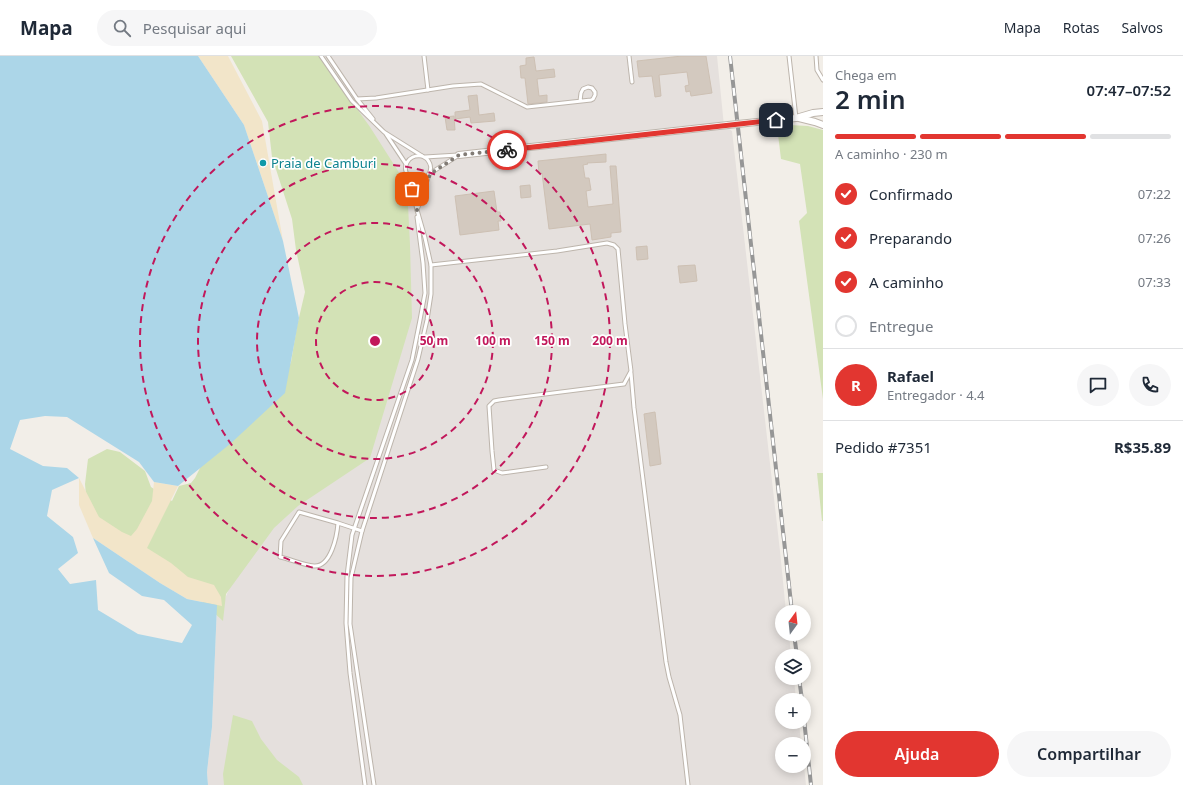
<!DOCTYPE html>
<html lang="pt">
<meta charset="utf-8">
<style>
:root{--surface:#fff;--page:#f6f6f7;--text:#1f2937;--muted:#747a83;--line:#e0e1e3;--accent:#e23630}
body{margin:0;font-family:"Noto Sans",sans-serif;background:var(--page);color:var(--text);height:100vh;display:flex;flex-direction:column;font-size:15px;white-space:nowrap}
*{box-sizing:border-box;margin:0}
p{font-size:13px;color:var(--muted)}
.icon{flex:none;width:22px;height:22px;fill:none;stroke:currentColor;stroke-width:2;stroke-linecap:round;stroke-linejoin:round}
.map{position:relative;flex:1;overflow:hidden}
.sheet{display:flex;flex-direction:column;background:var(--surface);width:360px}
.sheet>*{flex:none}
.needle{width:26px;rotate:15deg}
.tools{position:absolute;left:775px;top:549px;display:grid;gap:8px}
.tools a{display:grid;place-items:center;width:36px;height:36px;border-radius:50%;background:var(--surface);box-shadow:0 2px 10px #0003;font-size:20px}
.pin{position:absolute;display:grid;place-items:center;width:34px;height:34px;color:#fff;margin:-17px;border-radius:8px;box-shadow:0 2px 6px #0006}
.courier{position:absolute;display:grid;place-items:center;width:40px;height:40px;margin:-20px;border:3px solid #e23630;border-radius:50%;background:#fff;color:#222;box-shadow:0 1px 5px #0007}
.head em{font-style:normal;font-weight:600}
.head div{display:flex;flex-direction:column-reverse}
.head{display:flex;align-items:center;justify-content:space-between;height:68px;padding:0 12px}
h1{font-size:26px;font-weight:600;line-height:30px}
.bar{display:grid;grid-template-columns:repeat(4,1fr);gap:6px 4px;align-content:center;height:48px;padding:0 12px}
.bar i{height:5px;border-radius:3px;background:var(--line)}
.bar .active{background:var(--accent)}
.bar p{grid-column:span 4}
.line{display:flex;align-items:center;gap:10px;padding:0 12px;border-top:1px solid var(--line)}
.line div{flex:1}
.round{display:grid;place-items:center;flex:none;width:42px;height:42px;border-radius:21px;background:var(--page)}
ol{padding:0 12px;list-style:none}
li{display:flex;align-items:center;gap:12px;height:44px}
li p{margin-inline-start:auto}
li .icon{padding:4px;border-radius:50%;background:var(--accent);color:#fff;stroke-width:4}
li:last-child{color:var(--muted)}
li i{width:22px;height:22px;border:2px solid var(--line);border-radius:50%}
.button{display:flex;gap:8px;margin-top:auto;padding:8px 12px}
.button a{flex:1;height:46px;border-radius:24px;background:var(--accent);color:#fff;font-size:16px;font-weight:600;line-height:46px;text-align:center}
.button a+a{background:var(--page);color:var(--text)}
header{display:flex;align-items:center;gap:24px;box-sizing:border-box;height:56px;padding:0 20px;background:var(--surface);border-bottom:1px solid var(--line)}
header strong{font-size:19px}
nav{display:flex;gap:22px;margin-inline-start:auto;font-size:14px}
.search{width:280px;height:36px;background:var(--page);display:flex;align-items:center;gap:10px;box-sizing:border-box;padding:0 14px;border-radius:22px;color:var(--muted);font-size:15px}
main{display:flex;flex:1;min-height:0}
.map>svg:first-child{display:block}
.industrial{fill:#e5e0dd}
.green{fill:#d3e2b6}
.sand{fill:#f2e5c9}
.water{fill:#acd6e8}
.building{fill:#d3c9bf;stroke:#cdc0b3}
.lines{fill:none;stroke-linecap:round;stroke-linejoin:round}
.lane-casing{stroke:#bdb5ac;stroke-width:5}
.street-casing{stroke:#bdb5ac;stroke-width:8}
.lane{stroke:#fff;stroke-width:3}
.street{stroke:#fff;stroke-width:6}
.rail-casing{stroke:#969696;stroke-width:4}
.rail{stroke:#fff;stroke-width:2.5;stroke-dasharray:8;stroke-linecap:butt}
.street-bridge-casing{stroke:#bdb5ac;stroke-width:8;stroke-linecap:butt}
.street-bridge{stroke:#fff;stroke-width:6}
.done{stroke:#827c76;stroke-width:4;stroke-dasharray:0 7.2}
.route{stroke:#e23630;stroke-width:5}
.ring{fill:none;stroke:#c2185b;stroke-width:2;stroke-dasharray:7 5}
.culture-dot{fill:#0f9aa8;stroke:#fff;stroke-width:1.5}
.labels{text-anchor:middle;stroke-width:3.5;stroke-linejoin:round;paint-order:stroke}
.culture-label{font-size:13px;fill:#0d838f;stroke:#fff;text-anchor:start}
.centre{fill:#c2185b;stroke:#fff;stroke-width:2}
.ring-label{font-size:12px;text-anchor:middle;font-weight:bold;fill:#c2185b;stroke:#fff;stroke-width:3.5;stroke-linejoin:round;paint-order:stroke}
</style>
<header>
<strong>Mapa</strong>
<div class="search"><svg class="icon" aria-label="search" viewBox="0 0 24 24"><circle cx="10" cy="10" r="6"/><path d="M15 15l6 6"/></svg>Pesquisar aqui</div>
<nav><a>Mapa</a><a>Rotas</a><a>Salvos</a></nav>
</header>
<main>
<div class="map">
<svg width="823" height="729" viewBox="0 0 823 729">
<rect width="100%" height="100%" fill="#f2eee8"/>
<polygon class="industrial" points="311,0 717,0 724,70 732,75 780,495 786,556 782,556 782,578 789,578 791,600 782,600 782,622 794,622 796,644 782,644 782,666 799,666 801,688 782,688 782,710 804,710 806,729 208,729 207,716 212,671 217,549 222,550 241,504 304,423"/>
<g class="green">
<polygon points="231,0 319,0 370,71 407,129 410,189 412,262 370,402 298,450 274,472 226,538 223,565 189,534 88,462 85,428 88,403 107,393 120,396 145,415 151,431 172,445 179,430 191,427 195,422 203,406 278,333 291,306 297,270 305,236 296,194 292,163 272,101 268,66"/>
<polygon points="790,69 808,70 823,74 823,343 799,165 807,157 800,108 781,103 777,70"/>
<polygon points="817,417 823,417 823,465 822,465"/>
<polygon points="233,659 252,665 261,683 277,704 299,721 303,729 224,729 223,718"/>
</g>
<g class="sand">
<polygon points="198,0 228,0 262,65 283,185 244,69"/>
<polygon points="79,422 99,461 122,476 131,480 137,473 152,445 154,426 178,430 147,492 171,507 188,521 214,529 221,541 222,550 187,543 160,527 93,482 79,449"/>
</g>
<polygon class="water" points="0,0 198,0 244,69 283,185 299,262 285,337 230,388 178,430 154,426 139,406 67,361 45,360 20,364 10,393 43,410 67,412 79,422 52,434 47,460 73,481 78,497 58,513 70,528 96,524 98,554 138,578 182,587 192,569 164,544 142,540 109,517 93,482 160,527 187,543 217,549 212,671 207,716 208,729 0,729"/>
<g class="building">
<polygon points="682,0 706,0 712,37 691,40 690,35 686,36 685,30 689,29 687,16 659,19 661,40 655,41 652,20 639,21 637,5"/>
<polygon points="534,1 536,15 554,13 555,21 537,23 539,40 547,39 547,46 528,48 525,22 521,22 520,10 526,9 526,2"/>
<polygon points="477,39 479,59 494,57 495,65 471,67 470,61 455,63 455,56 470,54 468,40"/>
<polygon points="454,60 455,74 447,74 445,61"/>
<polygon points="606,98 606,106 587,107 588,108 583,109 585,122 589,122 591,134 586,135 588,151 613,148 610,110 616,110 621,176 611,177 611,181 592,184 590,168 549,173 542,117 539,118 538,105"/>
<polygon points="530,129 531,141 521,142 520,130"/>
<polygon points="494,135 497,156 500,156 501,165 498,165 499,174 460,179 455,140"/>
<polygon points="647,190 648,203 637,204 636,191"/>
<polygon points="695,209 697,225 680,227 678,210"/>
<polygon points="655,356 661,408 650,410 644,358"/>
</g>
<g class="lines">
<g class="lane-casing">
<g id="lane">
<path d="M 321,0 L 352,45 L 384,76 L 427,103 C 431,108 432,112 429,118"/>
<polyline points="328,0 357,43 373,63"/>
<polyline points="424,0 428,34"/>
<polyline points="629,0 632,26"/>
<polyline points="789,0 796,62"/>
<polyline points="816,0 817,14 823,24"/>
<polyline points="357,43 376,42 453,30 481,28 527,51 591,44 593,43 595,39 595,36 592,32 588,31 583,33 581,37 580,45"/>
<polyline points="386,78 406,108"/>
<polyline points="425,101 458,99"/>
<polyline points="410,122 417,125 423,124 429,118 459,99"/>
<polyline points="417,154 429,119"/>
<polyline points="431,209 557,195 607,187 614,189 618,193 625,268 631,315 624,328 499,344 494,345 489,350 492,395 494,414 502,417 546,411"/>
<polyline points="631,317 634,352 666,606 669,621 680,659 688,729"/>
<path d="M 338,467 C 337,480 331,511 314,510 C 303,509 290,503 280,501 L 281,485 L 299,456 L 338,467 L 362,475"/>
<polyline points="365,729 350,617 346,567 347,520 352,479 412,304 420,264 425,237 423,207 417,161"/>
<path d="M 374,729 L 350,568 L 351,522 L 362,475 L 418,303 L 427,264 L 431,238 L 431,209 L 425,182 L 417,154 L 410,122 C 400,112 408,98 422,100"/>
</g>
</g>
<g class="street-casing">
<g id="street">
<polyline points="799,62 815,66 823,69"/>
<polyline points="776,64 796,62 813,57 823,56"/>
<polyline points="459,99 728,69"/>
</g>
</g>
<use href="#lane" class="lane"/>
<use href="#street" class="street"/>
<g class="rail-casing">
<g id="rail">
<polyline points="730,0 792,556"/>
<polyline points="794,578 797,600"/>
<polyline points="799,622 802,644"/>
<polyline points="804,663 811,729"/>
</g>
</g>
<use href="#rail" class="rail"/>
<g class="street-bridge-casing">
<polyline id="street-bridge" points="728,69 776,64"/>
</g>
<use href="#street-bridge" class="street-bridge"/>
</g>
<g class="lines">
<polyline class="done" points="412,133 417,154 430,118 459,99 507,94"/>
<polyline class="route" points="507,94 776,64"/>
</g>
<g class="ring">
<circle cx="375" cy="285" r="59"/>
<circle cx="375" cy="285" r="118"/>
<circle cx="375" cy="285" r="177"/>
<circle cx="375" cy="285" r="235"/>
</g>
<circle class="culture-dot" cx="263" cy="107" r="4"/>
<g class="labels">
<g class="culture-label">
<text x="271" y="112">Praia de Camburi</text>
</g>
</g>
<circle cx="375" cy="285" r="6" class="centre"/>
<g class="ring-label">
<text x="434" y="289">50 m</text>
<text x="493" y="289">100 m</text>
<text x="552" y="289">150 m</text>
<text x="610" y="289">200 m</text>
</g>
</svg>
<div class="tools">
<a><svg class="needle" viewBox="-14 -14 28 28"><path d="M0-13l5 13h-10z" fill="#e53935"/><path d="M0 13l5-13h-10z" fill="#747a83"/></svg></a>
<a><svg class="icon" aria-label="layers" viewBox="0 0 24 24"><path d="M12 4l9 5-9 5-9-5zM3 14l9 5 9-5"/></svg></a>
<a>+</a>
<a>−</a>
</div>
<div class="pin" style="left:412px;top:133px;background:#ea580c"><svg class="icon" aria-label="bag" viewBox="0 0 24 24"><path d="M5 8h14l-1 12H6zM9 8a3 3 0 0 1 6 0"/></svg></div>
<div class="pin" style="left:776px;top:64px;background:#1f2937"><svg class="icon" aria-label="home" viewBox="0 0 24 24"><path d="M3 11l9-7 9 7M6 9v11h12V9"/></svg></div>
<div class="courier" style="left:507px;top:94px"><svg class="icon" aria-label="bike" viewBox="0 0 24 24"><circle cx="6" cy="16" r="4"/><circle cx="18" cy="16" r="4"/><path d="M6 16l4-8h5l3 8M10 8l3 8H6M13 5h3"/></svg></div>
</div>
<section class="sheet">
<div class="head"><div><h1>2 min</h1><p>Chega em</p></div><em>07:47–07:52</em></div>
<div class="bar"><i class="active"></i><i class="active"></i><i class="active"></i><i></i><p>A caminho · 230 m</p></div>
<ol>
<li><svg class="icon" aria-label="check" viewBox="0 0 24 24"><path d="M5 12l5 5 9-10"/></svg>Confirmado<p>07:22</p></li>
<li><svg class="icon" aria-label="check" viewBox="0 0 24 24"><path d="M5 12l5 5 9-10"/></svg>Preparando<p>07:26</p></li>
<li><svg class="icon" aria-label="check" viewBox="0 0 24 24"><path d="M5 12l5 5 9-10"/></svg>A caminho<p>07:33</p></li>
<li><i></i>Entregue</li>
</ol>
<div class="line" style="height:72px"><b class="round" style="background:var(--accent);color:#fff">R</b><div><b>Rafael</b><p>Entregador · 4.4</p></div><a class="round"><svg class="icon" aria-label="chat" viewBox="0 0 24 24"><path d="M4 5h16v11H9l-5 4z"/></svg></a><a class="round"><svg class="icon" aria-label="phone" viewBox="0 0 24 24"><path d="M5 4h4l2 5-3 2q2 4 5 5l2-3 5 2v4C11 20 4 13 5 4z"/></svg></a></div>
<div class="line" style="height:52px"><div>Pedido #7351</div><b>R$35.89</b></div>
<div class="button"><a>Ajuda</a><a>Compartilhar</a></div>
</section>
</main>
